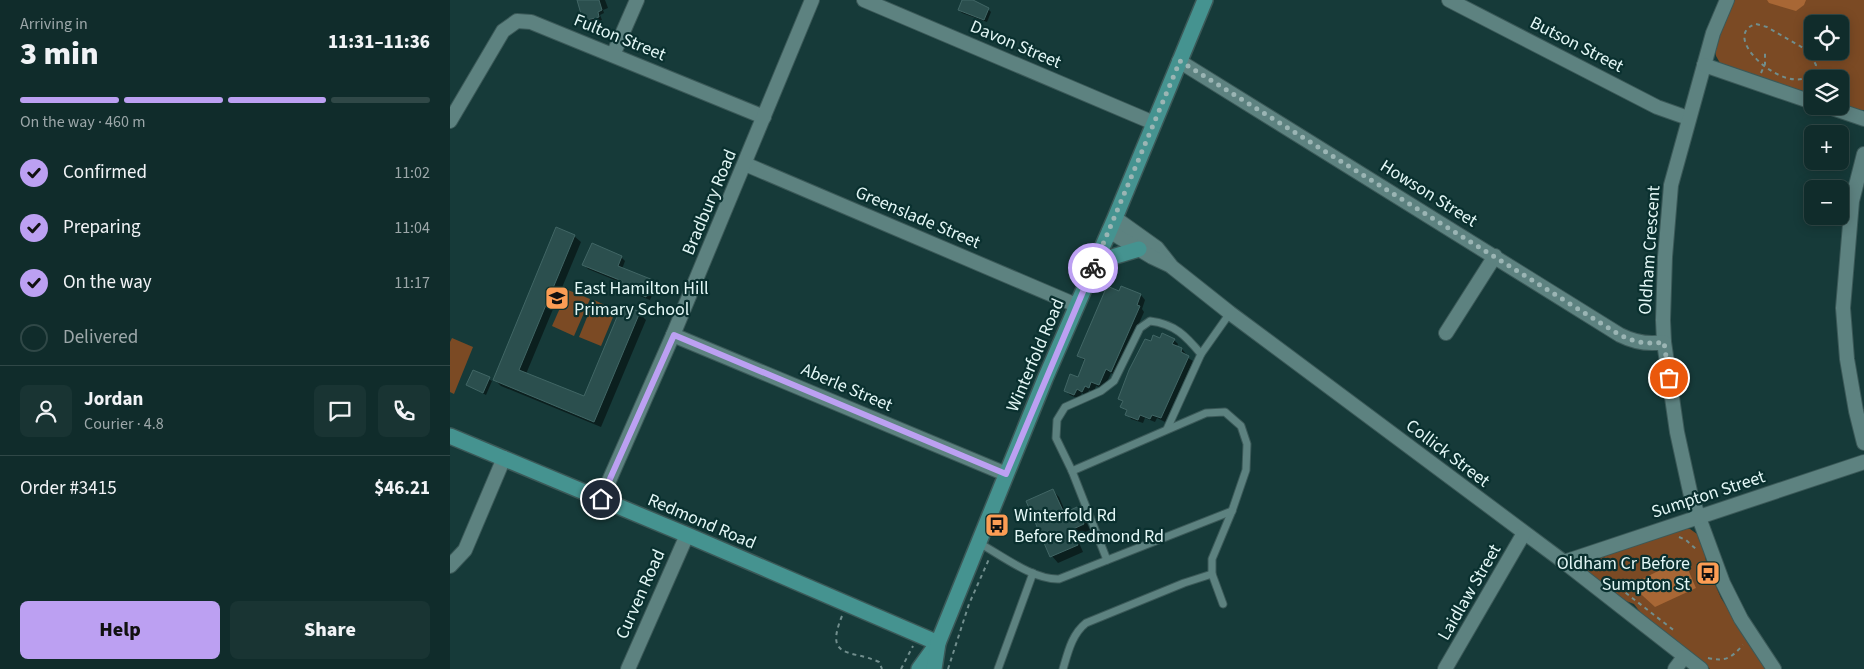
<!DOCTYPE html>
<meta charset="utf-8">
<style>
:root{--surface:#102c2b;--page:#193433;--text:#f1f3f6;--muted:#9ca7a9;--line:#304847;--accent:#bca0f2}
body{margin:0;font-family:"Source Sans 3",sans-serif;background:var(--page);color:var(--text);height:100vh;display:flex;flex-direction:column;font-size:19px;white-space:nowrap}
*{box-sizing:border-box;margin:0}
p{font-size:16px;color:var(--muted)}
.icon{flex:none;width:28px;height:28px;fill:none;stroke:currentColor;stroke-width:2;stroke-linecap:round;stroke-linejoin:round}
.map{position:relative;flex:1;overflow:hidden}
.details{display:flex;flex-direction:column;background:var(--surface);width:450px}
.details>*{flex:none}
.controls{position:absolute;left:1354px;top:15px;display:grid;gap:10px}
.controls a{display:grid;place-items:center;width:45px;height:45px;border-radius:8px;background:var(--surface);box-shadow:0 2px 12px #0003,0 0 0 1px var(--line);font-size:25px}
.pin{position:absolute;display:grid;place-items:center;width:42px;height:42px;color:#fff;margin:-21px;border:2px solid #fff;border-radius:50%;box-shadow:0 1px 5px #0007}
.courier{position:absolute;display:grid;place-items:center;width:50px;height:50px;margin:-25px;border:4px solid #bca0f2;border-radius:50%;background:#fff;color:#222;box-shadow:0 1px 6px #0007}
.overview em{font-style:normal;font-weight:800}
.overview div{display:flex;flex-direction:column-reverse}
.overview{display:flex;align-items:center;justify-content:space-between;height:85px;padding:0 20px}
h1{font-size:32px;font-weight:800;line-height:38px}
.bar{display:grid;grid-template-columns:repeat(4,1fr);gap:8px 5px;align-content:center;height:60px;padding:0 20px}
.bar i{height:6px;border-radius:4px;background:var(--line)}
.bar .current{background:var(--accent)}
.bar p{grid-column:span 4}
.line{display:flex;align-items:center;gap:12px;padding:0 20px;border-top:1px solid var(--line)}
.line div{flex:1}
.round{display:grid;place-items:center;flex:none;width:52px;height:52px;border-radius:8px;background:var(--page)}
ol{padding:0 20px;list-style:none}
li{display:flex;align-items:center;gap:15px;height:55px}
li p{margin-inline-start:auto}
li .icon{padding:5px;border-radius:50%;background:var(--accent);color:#111;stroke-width:4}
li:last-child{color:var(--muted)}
li i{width:28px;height:28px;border:2px solid var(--line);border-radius:50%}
.action{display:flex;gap:10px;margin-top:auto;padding:10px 20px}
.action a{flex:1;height:58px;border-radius:8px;background:var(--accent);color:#111;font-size:20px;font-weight:800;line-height:58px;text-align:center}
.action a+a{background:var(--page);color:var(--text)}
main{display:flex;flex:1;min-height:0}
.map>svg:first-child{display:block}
.green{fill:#7b4a24;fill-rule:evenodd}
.water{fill:#a86735}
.shadow{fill:#0007}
.building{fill:#2b4f4e;stroke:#416665}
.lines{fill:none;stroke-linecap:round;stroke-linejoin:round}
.lane-casing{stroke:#3b5958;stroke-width:9}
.street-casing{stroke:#3b5958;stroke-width:16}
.secondary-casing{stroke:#3b5958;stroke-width:18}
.path{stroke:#718e8d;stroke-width:2;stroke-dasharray:4 4;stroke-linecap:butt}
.lane{stroke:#5d8280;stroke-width:7}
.street{stroke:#5d8280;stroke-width:14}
.secondary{stroke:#459390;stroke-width:15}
.done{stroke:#9bb5b4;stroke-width:5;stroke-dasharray:0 9}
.route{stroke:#bca0f2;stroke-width:6}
.labels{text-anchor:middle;stroke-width:4.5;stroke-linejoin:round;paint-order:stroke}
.street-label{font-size:18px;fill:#e3f7f6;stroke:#0a302f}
.poi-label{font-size:18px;fill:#e3f7f6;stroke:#0a302f;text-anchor:start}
</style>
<main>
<section class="details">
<div class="overview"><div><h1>3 min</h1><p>Arriving in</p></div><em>11:31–11:36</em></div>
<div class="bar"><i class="current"></i><i class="current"></i><i class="current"></i><i></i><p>On the way · 460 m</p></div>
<ol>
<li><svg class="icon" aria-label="check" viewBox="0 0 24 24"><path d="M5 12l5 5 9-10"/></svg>Confirmed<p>11:02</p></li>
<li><svg class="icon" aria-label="check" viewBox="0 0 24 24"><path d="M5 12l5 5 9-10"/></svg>Preparing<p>11:04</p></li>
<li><svg class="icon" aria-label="check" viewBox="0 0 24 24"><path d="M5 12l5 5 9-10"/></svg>On the way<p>11:17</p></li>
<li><i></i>Delivered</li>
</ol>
<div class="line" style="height:90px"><a class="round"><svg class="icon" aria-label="person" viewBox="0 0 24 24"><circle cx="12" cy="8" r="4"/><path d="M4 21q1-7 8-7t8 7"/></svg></a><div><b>Jordan</b><p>Courier · 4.8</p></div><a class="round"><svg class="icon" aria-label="chat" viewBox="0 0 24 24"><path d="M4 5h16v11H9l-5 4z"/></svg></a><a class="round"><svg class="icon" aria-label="phone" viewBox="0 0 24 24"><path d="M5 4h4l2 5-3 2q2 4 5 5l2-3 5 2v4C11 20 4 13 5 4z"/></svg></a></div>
<div class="line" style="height:65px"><div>Order #3415</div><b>$46.21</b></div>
<div class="action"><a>Help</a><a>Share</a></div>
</section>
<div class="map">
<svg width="1414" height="669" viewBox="0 0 1414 669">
<rect width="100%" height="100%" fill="#163a39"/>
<g class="green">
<path d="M 1283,0 L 1414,0 L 1414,110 L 1404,111 L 1390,106 L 1390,79 L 1362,79 L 1362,96 L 1270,63 L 1266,56 L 1265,48 ZM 1362,24 L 1390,24 L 1390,51 L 1362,51 Z"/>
<polygon points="118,290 140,299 124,336 102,326"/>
<polygon points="144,300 166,310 151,346 129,337"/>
<polygon points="2,338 23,347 4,394 0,392 0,342"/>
<polygon points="1231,529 1240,529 1247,534 1252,541 1257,566 1271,598 1316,669 1260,669 1193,616 1184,604 1165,597 1135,572 1134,565 1139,559"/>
</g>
<g class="water">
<polygon points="1317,0 1356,0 1354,5 1346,11 1319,3"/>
<polygon points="1233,558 1246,588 1205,607 1181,585"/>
</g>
<g class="shadow">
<polygon points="129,0 155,0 158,8 153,10 154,13 150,15 152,20 137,24 134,21"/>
<polygon points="513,0 519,0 538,9 541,12 537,22 512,13 509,10"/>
<polygon points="124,236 131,242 76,374 135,398 189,313 196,320 151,427 51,386 45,380"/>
<polygon points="171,257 175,261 172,269 203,281 207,285 200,300 175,290 171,286 172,283 138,269 134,265"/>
<polygon points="671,287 691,295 695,300 692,309 694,312 666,376 661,373 654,389 646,386 644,392 639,390 637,396 632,393 629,399 620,395 615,390 628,379 635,361 629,356"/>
<polygon points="711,340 724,340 728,344 727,347 732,349 736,354 735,356 743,361 715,422 707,418 705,422 695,418 693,423 681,419 677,414 678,412 672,407 674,403 669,398 701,343"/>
<polygon points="24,371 42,381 36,395 18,385"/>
<polygon points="603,491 609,497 616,513 626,509 633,515 640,530 626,536 633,552 608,563 602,556"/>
</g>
<g class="building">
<polygon points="127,0 149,0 152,10 148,12 149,17 133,21"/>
<polygon points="512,0 523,0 539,8 534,20 508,10"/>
<polygon points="106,227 125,235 69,370 134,396 172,305 190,312 144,422 43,380"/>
<polygon points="142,243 172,256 168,266 203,280 196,297 170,286 172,281 132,265"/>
<polygon points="657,286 669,291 671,286 691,294 687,305 690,306 661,372 656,369 649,385 641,382 639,388 635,386 632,392 627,389 624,395 614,391 620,374 628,377 635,359 627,356"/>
<polygon points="712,333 725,339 722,344 732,348 731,352 739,356 711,418 702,415 700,419 690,415 688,420 675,415 677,410 670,407 673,401 668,399 679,370 695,339 701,341 703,335 710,338"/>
<polygon points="23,370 40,377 33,393 16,385"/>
<polygon points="603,489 614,513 627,507 634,524 621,530 628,545 600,557 576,501"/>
</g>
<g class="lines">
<g class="lane-casing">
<g id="lane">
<polyline points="717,429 751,354 780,313"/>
<polyline points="622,471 756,413 775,412 791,426 797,444 796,470 782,511 762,559 762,574 773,604"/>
<path d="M 529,543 C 551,555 583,580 609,579 L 782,511"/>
<path d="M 657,560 L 622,471 L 606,438 L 607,420 L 615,407 L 651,391 L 664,381 L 690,328 L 700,321 C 725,324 736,336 751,354"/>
<polyline points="548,669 583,573"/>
<path d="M 613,669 C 618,652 622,634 636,623 L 734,583 L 762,574"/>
</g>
</g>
<g class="street-casing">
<g id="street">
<polyline points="414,0 704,123"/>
<polyline points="999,0 1207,107 1238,118"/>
<polyline points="1277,0 1263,33 1221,185 1215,257 1213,320 1214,342 1227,432 1241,496 1273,583 1291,619 1324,669"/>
<polyline points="163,55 187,0"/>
<path d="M 729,61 L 1170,335 C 1184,342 1198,345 1214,342"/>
<polyline points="1254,65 1362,102"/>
<polyline points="1376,106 1414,119"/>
<polyline points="0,121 53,31 67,21 81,22 314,117"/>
<polyline points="1414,154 1402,201 1393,308 1397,359 1406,411 1414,443"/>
<polyline points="295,164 626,305"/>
<polyline points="665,218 707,248 722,267 780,313 1114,562 1251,669"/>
<polyline points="659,231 702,257 719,265"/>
<polyline points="996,333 1045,256"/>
<polyline points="223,335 556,474"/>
<polyline points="151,499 223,335 362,0"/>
<polyline points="1114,562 1414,462"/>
<polyline points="0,566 15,550 54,458"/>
<polyline points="178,669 237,535"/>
<polyline points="995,669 1074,533"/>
<polyline points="1225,669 1234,657"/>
</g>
</g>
<g class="secondary-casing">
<g id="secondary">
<polyline points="643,267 659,258 689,249"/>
<polyline points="0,436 237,535 488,643"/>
<polyline points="469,669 487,644"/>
<polyline points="484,669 488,643 595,379 665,218 755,0"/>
</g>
</g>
<g class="path">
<path d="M 1306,24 L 1317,27 L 1350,46 L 1359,52 L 1366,65 C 1352,110 1263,37 1306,24 Z"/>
<polyline points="1311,73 1315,64 1315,51"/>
<polyline points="1229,537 1236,540 1247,550"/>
<polyline points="1253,567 1258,581"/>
<polyline points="1163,583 1226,632"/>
<path d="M 392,616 C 374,660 401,649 429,662 L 432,669"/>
<path d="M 1258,658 C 1276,662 1281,658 1293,645"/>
<polyline points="451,669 463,646"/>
<polyline points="498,669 519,604 539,559"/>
</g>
<use href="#lane" class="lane"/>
<use href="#street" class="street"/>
<use href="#secondary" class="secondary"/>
</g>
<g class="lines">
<path class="done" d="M 643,268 L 730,61 L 1170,335 C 1184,342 1198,345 1214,342 L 1219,378"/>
<polyline class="route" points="151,499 224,335 556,474 643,268"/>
</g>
<defs>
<g id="school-square" transform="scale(1.25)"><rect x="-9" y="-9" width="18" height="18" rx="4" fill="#fc9d54" stroke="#0a302f"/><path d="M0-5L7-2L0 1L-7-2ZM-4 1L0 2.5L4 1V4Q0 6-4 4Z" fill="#111"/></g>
<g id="bus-square" transform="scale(1.25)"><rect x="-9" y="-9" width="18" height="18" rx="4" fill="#fc9d54" stroke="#0a302f"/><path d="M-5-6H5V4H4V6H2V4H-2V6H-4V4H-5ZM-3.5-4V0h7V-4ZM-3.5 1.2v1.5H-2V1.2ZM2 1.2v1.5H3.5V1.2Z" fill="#111"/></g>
</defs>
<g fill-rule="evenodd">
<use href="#school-square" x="107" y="298"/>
<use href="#bus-square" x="547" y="525"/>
<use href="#bus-square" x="1258" y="573"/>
</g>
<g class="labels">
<g class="street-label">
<text transform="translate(170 37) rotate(22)" y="6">Fulton Street</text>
<text transform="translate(566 44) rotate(23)" y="6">Davon Street</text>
<text transform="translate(1127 44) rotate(27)" y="6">Butson Street</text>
<text transform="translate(979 193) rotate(32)" y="6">Howson Street</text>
<text transform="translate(259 202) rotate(-67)" y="6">Bradbury Road</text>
<text transform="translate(468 217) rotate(23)" y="6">Greenslade Street</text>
<text transform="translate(1199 250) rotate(-86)" y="6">Oldham Crescent</text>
<text transform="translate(585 355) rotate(-67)" y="6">Winterfold Road</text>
<text transform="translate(397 387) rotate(23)" y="6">Aberle Street</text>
<text transform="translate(998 453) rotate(37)" y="6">Collick Street</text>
<text transform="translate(1258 494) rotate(-18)" y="6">Sumpton Street</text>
<text transform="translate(252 521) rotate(23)" y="6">Redmond Road</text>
<text transform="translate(1019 592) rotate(-60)" y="6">Laidlaw Street</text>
<text transform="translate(190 594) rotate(-66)" y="6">Curven Road</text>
</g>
<g class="poi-label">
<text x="124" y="294">East Hamilton Hill<tspan x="124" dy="21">Primary School</tspan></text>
<text x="564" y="521">Winterfold Rd<tspan x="564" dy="21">Before Redmond Rd</tspan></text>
<text x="1240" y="569" text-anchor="end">Oldham Cr Before<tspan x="1240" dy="21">Sumpton St</tspan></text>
</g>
</g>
</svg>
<div class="controls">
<a><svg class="icon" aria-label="locate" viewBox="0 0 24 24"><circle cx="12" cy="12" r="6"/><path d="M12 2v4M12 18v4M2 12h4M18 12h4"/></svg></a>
<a><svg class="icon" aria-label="layers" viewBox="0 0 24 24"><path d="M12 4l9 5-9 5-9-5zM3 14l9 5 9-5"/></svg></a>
<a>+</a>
<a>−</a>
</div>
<div class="pin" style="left:1219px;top:378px;background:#ea580c"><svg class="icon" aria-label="bag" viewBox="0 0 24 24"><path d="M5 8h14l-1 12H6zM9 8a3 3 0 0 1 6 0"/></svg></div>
<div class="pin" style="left:151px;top:499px;background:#1f2937"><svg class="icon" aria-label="home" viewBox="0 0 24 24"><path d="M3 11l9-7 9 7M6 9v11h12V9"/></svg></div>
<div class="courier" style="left:643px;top:268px"><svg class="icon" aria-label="bike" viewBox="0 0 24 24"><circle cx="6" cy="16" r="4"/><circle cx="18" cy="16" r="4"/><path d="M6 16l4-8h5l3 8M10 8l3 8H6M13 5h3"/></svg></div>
</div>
</main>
